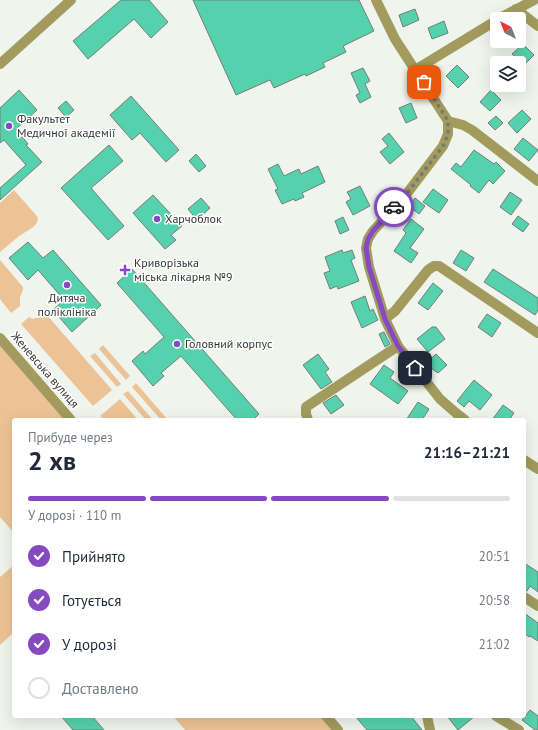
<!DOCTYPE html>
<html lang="uk">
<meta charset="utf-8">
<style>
:root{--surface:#fff;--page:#f6f6f7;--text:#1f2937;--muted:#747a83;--line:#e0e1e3;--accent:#864ac0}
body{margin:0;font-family:"PT Sans",sans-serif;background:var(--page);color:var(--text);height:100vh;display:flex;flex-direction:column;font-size:15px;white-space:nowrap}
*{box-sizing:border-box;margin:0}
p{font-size:13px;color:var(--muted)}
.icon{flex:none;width:22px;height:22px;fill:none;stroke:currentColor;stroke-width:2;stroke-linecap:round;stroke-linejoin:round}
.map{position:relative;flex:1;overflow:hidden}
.sheet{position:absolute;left:12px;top:418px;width:514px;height:300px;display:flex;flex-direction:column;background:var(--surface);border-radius:4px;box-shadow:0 4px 16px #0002}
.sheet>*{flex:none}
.needle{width:26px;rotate:318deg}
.controls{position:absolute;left:490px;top:12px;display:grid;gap:8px}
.controls a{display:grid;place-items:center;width:36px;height:36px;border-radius:4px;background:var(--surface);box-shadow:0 4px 16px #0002;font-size:20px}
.pin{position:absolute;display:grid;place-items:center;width:34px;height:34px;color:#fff;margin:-17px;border-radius:8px;box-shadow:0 2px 6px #0006}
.courier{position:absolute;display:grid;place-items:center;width:40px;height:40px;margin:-20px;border:3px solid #864ac0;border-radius:50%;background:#fff;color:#222;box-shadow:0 1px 5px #0007}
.summary em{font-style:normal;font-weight:700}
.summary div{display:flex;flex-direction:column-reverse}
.summary{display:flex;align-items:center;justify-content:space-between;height:68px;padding:0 16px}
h1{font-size:26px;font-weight:700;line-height:30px}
.bar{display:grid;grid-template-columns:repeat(4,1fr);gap:6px 4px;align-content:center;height:48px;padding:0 16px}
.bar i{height:5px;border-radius:3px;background:var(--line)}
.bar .on{background:var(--accent)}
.bar p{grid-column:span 4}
ol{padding:0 16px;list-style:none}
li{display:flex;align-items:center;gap:12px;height:44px}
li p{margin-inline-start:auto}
li .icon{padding:4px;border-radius:50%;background:var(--accent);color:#fff;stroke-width:4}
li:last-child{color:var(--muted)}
li i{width:22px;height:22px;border:2px solid var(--line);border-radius:50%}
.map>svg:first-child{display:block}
.green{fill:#ecc396}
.building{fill:#55d2ad;stroke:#747d79}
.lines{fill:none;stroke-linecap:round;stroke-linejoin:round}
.minor{stroke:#a29b5d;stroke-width:10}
.done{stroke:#767975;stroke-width:4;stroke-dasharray:0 7.2}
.route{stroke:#864ac0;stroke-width:5}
.poi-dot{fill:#864ac0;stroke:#fff;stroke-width:1.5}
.labels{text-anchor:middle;stroke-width:3;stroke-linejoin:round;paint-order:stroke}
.poi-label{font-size:12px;fill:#353734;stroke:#fff;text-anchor:start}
.street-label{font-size:12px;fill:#353734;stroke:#fff}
</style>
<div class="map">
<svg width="538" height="730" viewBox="0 0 538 730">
<rect width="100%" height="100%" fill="#eff4ed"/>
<g class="green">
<polygon points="14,190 35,214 38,218 37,223 32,228 19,236 0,252 0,203"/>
<polygon points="0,260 23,287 23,290 20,297 20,306 11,313 0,299"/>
<polygon points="47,315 112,390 93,406 21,324 29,317 33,319"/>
<polygon points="0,338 71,420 14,420 14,533 0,517"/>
<polygon points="103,345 130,376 126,380 99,349"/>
<polygon points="95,353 121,384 117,387 90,356"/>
<polygon points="136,383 168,420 161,420 132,387"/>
<polygon points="128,391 153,420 146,420 123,394"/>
<polygon points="120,399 138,420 104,420 100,416"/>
<polygon points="14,565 14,632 0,645 0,577"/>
<polygon points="173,716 326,716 338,730 185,730"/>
</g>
<g class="building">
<polygon points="121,0 149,0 168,22 151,38 134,19 88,59 73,41"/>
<polygon points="193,0 359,0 374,31 343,46 346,52 323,63 325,67 306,76 305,74 274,88 270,80 236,95"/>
<polygon points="415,9 419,20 403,27 399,15"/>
<polygon points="444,21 448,33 432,39 428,28"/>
<polygon points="523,44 534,55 526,63 524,60 521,63 512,54"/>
<polygon points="457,65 469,77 458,88 446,76"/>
<polygon points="363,68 370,81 365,84 371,97 360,103 356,95 360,93 351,73"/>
<polygon points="19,90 37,110 16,129 28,144 26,145 42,162 0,200 0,188 26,165 4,140 0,143 0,108"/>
<polygon points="491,90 501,100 490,111 480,102"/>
<polygon points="131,96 179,150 166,162 140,133 132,140 110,115"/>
<polygon points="66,101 74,110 66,117 58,108"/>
<polygon points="411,103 417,118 406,123 399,108"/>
<polygon points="522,110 531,119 517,133 508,123"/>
<polygon points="496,116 503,123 495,130 488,123"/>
<polygon points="389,133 404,152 390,164 380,152 388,146 382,139"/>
<polygon points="523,138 538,150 529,161 514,149"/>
<polygon points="109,145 123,161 91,188 124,226 108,240 61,188"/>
<polygon points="474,150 494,164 496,162 505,171 493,184 489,180 479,193 470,186 471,185 451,169 456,163 461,167"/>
<polygon points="196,154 206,166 199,172 189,161"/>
<polygon points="278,164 284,176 299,169 301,174 318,166 325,182 302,193 304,197 295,201 294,199 282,204 275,190 278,189 268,169"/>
<polygon points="360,186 370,206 353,215 346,202 351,199 347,192"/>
<polygon points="433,189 448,200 439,213 423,202"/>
<polygon points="510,192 522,200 511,215 500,207"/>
<polygon points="153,195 182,226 171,235 176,240 165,249 133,213"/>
<polygon points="201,198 210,208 197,220 188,209"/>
<polygon points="415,198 425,206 419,214 409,206"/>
<polygon points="518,216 529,224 523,232 512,224"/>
<polygon points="343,217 349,230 340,234 335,221"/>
<polygon points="411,219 424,229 410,248 418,253 411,263 394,251 406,233 403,230"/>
<polygon points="28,242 43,258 53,250 101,305 72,332 53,310 64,300 38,270 28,280 9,258"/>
<polygon points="342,250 343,253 352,250 355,258 351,260 359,281 338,289 337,286 330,289 324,273 330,271 325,257"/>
<polygon points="461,250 474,258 466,271 453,263"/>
<polygon points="132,269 259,414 253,420 237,420 181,356 161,373 164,376 153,386 132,361 143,351 145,354 164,337 117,283"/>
<polygon points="493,269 538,298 538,310 535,315 484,282"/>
<polygon points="433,283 443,291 428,310 418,303"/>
<polygon points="365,296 370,311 373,309 378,320 362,328 356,314 351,302"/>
<polygon points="487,314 501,323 492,337 478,327"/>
<polygon points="432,327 436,327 445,339 428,352 417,339"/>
<polygon points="384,332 390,344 385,347 379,334"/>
<polygon points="318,354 329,369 325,372 332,382 321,389 303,365"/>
<polygon points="436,354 447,365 438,373 425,364"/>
<polygon points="384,365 394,372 390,378 408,391 398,404 370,384"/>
<polygon points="474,380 492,395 480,410 469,401 464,407 457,401"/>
<polygon points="336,395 344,405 331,414 323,403"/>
<polygon points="418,402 429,409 422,420 406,420"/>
<polygon points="503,405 514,413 509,420 492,420"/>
<polygon points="524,563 538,572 538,592 530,586 527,591 524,591"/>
<polygon points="524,613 538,623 538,641 530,636 529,637 524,633"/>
<polygon points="530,710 538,716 538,730 535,730 522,720"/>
<polygon points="61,716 92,716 104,730 73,730"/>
<polygon points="355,716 411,716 422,730 367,730"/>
<polygon points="447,716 475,716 458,730"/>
</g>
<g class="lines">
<g class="minor">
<polyline points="376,0 395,39 448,121 463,125 472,130 538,181"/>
<polyline points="516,9 538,26"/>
<polyline points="498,19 534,0"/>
<polyline points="0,64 71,0"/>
<polyline points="415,70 497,20"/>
<polyline points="448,121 448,134 443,146 405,196 373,231 368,239 366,248 369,267 385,319 398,346 440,399 456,413 465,420"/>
<polyline points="385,319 395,311 428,270 434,266 439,266 538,333"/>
<polyline points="0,338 71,420"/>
<polyline points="308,420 306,414 306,407 398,346"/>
<polyline points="524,460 538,469"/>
<polyline points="524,597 538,606"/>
<polyline points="326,716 338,730"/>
<polyline points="427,716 430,730"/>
<polyline points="496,716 519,730"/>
</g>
</g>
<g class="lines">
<polyline class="done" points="394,207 405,196 443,146 448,134 448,121 424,82"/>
<polyline class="route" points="394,207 373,231 368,239 366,248 369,267 385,319 398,346 415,368"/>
</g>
<g class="poi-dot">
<circle cx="9" cy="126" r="4"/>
<circle cx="157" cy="219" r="4"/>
<path d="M123 264h4v4h4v4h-4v4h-4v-4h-4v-4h4z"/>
<circle cx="67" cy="285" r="4"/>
<circle cx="177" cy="344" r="4"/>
</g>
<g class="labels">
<g class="poi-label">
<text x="17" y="123">Факультет<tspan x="17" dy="14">Медичної академії</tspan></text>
<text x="165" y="223">Харчоблок</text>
<text x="134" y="267">Криворізька<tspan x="134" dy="14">міська лікарня №9</tspan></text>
<text x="67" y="302" text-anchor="middle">Дитяча<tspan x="67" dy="14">поліклініка</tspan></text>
<text x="185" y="348">Головний корпус</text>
</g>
<g class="street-label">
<text transform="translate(45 370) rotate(49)" y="4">Женевська вулиця</text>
</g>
</g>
</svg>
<div class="controls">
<a><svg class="needle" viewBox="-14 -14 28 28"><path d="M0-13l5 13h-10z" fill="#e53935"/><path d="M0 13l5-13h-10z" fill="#747a83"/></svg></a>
<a><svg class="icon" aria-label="layers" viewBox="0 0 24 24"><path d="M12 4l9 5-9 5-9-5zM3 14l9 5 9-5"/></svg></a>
</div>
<div class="pin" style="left:424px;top:82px;background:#ea580c"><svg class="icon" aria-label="bag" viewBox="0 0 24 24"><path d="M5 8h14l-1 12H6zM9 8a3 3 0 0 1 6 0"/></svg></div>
<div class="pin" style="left:415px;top:368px;background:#1f2937"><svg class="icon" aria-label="home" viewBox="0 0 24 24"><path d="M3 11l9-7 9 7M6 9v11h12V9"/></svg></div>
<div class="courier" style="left:394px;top:207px"><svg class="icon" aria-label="car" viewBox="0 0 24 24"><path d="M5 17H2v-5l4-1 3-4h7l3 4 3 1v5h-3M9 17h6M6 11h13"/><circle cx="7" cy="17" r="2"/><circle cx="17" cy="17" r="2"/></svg></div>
<section class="sheet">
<div class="summary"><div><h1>2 хв</h1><p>Прибуде через</p></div><em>21:16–21:21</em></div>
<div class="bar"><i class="on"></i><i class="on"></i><i class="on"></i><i></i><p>У дорозі · 110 m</p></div>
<ol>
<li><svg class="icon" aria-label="check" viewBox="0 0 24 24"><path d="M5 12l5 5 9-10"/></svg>Прийнято<p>20:51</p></li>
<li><svg class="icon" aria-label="check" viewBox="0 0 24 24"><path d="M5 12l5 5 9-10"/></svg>Готується<p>20:58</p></li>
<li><svg class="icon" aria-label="check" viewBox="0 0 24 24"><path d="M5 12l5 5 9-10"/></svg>У дорозі<p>21:02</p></li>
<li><i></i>Доставлено</li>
</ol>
</section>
</div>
